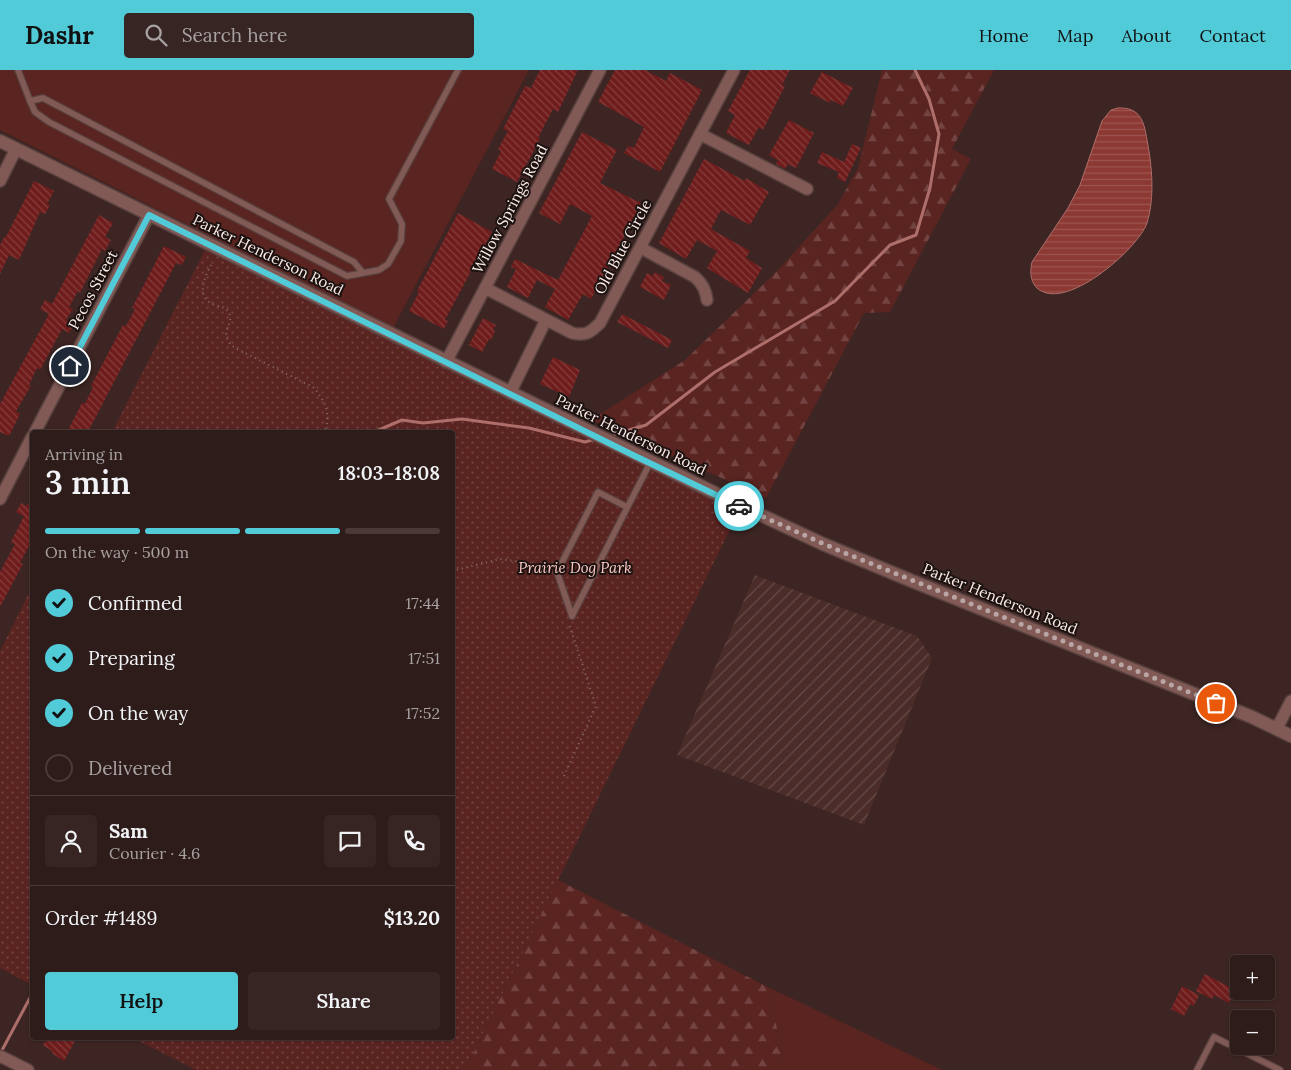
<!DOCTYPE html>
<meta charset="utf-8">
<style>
:root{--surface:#2e1c1a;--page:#362523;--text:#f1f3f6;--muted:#a7a1a2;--line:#493a39;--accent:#52cbd9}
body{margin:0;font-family:Lora,serif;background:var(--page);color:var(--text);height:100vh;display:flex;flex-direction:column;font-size:19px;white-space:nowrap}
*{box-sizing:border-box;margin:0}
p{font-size:16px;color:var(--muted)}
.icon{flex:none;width:28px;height:28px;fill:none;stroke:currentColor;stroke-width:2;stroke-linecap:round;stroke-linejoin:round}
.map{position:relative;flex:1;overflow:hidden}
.side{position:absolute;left:30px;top:360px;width:425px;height:610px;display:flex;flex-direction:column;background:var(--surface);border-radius:5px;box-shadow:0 1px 4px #0004,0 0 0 1px var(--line)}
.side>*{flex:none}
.tools{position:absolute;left:1230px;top:885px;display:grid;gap:10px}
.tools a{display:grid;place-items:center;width:45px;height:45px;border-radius:5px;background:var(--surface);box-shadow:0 1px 4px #0004,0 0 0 1px var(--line);font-size:25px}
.pin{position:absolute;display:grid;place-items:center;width:42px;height:42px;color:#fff;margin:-21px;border:2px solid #fff;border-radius:50%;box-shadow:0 1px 5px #0007}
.courier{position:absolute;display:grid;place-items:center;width:50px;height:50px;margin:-25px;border:4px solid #52cbd9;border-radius:50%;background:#fff;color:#222;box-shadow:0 1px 6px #0007}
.summary em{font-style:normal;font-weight:600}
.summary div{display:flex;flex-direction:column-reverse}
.summary{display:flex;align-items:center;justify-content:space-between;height:85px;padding:0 15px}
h1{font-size:32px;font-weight:600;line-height:38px}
.bar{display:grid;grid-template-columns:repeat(4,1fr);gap:8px 5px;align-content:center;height:60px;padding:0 15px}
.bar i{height:6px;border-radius:4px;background:var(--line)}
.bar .current{background:var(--accent)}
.bar p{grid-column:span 4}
.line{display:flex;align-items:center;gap:12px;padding:0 15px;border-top:1px solid var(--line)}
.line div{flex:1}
.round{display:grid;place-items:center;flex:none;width:52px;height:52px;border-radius:5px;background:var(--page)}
ol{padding:0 15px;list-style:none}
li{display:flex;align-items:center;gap:15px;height:55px}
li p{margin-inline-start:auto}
li .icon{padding:5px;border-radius:50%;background:var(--accent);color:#111;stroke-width:4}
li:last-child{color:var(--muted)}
li i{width:28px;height:28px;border:2px solid var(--line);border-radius:50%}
.primary-button{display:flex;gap:10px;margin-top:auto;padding:10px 15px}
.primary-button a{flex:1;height:58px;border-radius:5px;background:var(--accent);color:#111;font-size:20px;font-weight:600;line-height:58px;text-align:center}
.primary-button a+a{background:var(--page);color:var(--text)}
header{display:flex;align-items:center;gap:30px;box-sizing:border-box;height:70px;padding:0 25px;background:var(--accent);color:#111}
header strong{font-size:24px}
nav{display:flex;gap:28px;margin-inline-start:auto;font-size:18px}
.search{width:350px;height:45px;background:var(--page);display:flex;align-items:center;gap:12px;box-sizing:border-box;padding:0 18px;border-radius:5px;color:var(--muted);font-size:19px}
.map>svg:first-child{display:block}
.industrial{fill:url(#industrial-furrows)}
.grass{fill:#5a2421}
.forest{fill:url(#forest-firs)}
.park{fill:url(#park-dots)}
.water{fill:url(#water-rules);stroke:#ae6e6a}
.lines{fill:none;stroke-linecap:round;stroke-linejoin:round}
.stream{stroke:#ae6e6a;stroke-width:3}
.building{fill:url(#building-back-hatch)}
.service-casing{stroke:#58413f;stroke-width:8}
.minor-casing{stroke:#58413f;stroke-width:14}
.tertiary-casing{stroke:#58413f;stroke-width:15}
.path{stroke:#85706e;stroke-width:2;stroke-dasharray:1 4;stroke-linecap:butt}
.service{stroke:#815a56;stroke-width:5.5}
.minor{stroke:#815a56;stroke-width:11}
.tertiary{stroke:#815a56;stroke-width:12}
.done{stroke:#b9a6a4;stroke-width:5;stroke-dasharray:0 9}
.route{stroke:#52cbd9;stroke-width:6}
.labels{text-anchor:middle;stroke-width:4;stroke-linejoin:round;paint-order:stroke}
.street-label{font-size:15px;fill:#fcebe9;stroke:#1c1210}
.park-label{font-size:15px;font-style:italic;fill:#fbc9c3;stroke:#1c1210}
</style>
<header>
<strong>Dashr</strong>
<div class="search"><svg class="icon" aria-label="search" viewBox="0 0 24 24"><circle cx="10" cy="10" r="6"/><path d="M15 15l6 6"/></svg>Search here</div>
<nav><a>Home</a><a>Map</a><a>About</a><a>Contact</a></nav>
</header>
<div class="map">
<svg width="1291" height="1000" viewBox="0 0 1291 1000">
<defs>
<pattern id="industrial-furrows" width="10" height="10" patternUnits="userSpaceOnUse" patternTransform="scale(1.25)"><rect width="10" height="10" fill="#4b2c29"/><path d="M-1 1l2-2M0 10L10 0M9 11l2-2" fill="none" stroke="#664b48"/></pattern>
<pattern id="forest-firs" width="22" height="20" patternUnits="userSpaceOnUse" patternTransform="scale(1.25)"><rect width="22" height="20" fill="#5a2421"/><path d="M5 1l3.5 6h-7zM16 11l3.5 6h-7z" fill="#734441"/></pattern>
<pattern id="park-dots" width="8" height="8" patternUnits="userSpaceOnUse" patternTransform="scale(1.25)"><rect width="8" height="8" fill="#5a2421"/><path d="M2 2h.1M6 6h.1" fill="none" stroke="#734441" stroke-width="1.8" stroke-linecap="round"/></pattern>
<pattern id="water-rules" width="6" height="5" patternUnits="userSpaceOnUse" patternTransform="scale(1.25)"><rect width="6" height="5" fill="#8c3833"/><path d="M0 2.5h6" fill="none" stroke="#9d5551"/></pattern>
<pattern id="building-back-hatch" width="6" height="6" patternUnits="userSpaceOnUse" patternTransform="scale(1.25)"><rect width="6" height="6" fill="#6f1d1c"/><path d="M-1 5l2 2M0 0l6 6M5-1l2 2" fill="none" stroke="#843e3d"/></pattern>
</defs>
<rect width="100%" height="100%" fill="#3d2523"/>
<polygon class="industrial" points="755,505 917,566 932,588 864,755 677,685"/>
<g class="grass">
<polygon points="0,0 529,0 393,258 0,60"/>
<polygon points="768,917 942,1000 786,1000"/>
</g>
<g class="forest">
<polygon points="882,0 994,0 952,79 971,89 890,242 864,243 766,428 591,350 685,290 778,200 838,134 858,98"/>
<polygon points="558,810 768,917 786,1000 465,1000"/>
</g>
<g class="park">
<polygon points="205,180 739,441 465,1000 196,1000 133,968 452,968 452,362 112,362"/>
<polygon points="32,517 32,915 0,898 0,581"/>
</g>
<path class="water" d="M 1118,38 C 1140,37 1144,51 1147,70 C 1152,96 1155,127 1147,153 C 1138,179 1063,245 1036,217 C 1030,210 1030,201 1032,192 L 1068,138 L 1080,115 L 1102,51 L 1111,40 Z"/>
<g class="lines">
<g class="stream">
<polyline points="374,362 402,350 423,353 462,349 529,358 585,372 595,369"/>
<polyline points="608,366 646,355 715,302 835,231 890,175 916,165 930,118 939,64 929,29 915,0"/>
<polyline points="0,984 32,924"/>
</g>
</g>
<g class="building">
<polygon points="540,0 578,0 558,42 553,39 538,68 540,69 517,112 492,99 501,81 498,79 508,61 503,59 525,16 531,18"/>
<polygon points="615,0 645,0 666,11 670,3 702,20 660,102 624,83 628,76 634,78 644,57 598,32"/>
<polygon points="750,0 790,0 782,15 785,16 763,60 759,57 749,75 726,63 735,45 728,41"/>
<polygon points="822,2 853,18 843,36 831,30 830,33 810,23"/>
<polygon points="789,50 814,63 796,98 788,94 785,99 776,94 778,90 769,85"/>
<polygon points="582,62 617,80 600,113 641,133 615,185 591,229 583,224 568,250 545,237 555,219 537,210 528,228 507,217 516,199 511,197 515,189 558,210 592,146 570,134 560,154 539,143"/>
<polygon points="852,74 861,78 845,112 837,108 839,102 817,93 822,82 844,92"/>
<polygon points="704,89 745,111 746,108 769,122 750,155 721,140 711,159 750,181 746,188 762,198 748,223 707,198 717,181 697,170 686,189 659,173"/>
<polygon points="34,111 54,121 47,134 50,135 45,144 40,142 19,190 9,185 0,204 0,175 5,166 6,167"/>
<polygon points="458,143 492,162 445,250 448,251 444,259 409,241 419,222 417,221"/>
<polygon points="99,145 113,153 105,167 111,170 105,181 102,179 80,223 78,221 69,237 73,239 66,250 74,254 69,263 62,259 40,300 37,298 29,315 31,316 16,341 20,344 9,366 0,362 0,334 49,244 40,239 45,230 52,234"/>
<polygon points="164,176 186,187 182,195 176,193 88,362 67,362 82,333 85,334 93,317 91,316 123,255 126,256 135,239 132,238"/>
<polygon points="655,202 664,207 662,211 671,215 664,230 640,217 647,203 653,206"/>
<polygon points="622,244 672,270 668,278 617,252"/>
<polygon points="483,248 496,255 493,260 495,261 491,270 489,269 482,282 469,275"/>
<polygon points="553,287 580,300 569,327 540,314"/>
<polygon points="32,429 32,470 20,493 23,494 0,537 0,502 15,474 11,472 24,446 16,442 21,433 26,436 27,434 29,435"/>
<polygon points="1205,904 1235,920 1229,933 1214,925 1212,929 1196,921"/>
<polygon points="1182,916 1199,925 1194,936 1190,934 1184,946 1171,939"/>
<polygon points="47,968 69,968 75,971 64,991 53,984 52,981 43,975"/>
</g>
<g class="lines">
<g class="service-casing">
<g id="service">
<polyline points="18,0 30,31"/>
<polyline points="363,203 354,192 43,28 30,31 35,42 49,52 347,206 379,200 388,194 401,171 402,154 389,129 458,0"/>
<polyline points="572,546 650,393"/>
<polyline points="572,546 557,502 598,422 627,437"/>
<polyline points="1197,1000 1214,967 1280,1000"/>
</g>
</g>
<g class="minor-casing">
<g id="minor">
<polyline points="700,64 807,119"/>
<polyline points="0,111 16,79"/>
<path d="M 641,178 L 695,207 C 702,213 706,221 707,230"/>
<path d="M 485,218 L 572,263 C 585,266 590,263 600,253 L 734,0"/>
<polyline points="446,292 600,0"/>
<polyline points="510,323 546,250"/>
<polyline points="35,362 149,145"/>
<polyline points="0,429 32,367"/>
<polyline points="1277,658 1291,631"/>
<polyline points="0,986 28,1000"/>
</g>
</g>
<g class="tertiary-casing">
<polyline id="tertiary" points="0,71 733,432 823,474 912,511 1252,647 1291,666"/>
</g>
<g class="path">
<path d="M 211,195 C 204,208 195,228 215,235 C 221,237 226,237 229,243 C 235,255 216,264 235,278 L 313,317 C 325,330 332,345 324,362"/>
<polyline points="452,501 500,489 529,493 548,502"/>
<polyline points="564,706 596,636 569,554"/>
</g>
<use href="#service" class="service"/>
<use href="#minor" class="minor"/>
<use href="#tertiary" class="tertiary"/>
</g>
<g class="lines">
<polyline class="done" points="739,436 840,481 1216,633"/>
<polyline class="route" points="70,296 149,145 635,386 739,436"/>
</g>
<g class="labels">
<g class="street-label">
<text transform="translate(510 139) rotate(-62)" y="5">Willow Springs Road</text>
<text transform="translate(623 177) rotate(-62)" y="5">Old Blue Circle</text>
<text transform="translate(268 185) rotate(26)" y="5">Parker Henderson Road</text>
<text transform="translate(93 220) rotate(-62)" y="5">Pecos Street</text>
<text transform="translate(631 365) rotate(26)" y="5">Parker Henderson Road</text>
<text transform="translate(1000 529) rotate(22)" y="5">Parker Henderson Road</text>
</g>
<g class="park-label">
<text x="575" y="503">Prairie Dog Park</text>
</g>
</g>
</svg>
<div class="tools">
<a>+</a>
<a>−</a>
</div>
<div class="pin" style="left:1216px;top:633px;background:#ea580c"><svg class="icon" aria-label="bag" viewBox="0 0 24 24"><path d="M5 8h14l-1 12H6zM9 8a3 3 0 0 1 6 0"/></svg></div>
<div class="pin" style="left:70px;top:296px;background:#1f2937"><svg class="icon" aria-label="home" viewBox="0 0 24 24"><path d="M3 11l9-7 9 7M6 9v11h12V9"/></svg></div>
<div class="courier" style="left:739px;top:436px"><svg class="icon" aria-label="car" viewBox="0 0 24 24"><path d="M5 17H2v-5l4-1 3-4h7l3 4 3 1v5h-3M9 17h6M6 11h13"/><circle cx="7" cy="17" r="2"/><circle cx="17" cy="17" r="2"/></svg></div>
<section class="side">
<div class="summary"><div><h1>3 min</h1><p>Arriving in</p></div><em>18:03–18:08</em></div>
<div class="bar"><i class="current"></i><i class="current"></i><i class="current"></i><i></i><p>On the way · 500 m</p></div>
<ol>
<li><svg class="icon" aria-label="check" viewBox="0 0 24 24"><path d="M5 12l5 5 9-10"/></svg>Confirmed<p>17:44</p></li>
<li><svg class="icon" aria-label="check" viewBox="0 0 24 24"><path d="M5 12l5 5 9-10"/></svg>Preparing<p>17:51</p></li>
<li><svg class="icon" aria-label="check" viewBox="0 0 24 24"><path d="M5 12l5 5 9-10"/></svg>On the way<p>17:52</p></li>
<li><i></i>Delivered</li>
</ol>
<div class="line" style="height:90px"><a class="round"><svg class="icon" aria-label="person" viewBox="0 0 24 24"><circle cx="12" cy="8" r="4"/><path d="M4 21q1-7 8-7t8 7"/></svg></a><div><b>Sam</b><p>Courier · 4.6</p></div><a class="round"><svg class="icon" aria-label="chat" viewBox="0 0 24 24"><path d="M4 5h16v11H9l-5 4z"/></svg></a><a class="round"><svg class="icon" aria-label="phone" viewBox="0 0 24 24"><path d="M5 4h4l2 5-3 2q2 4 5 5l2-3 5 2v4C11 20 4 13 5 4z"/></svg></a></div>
<div class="line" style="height:65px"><div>Order #1489</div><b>$13.20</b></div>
<div class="primary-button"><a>Help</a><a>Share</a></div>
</section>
</div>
